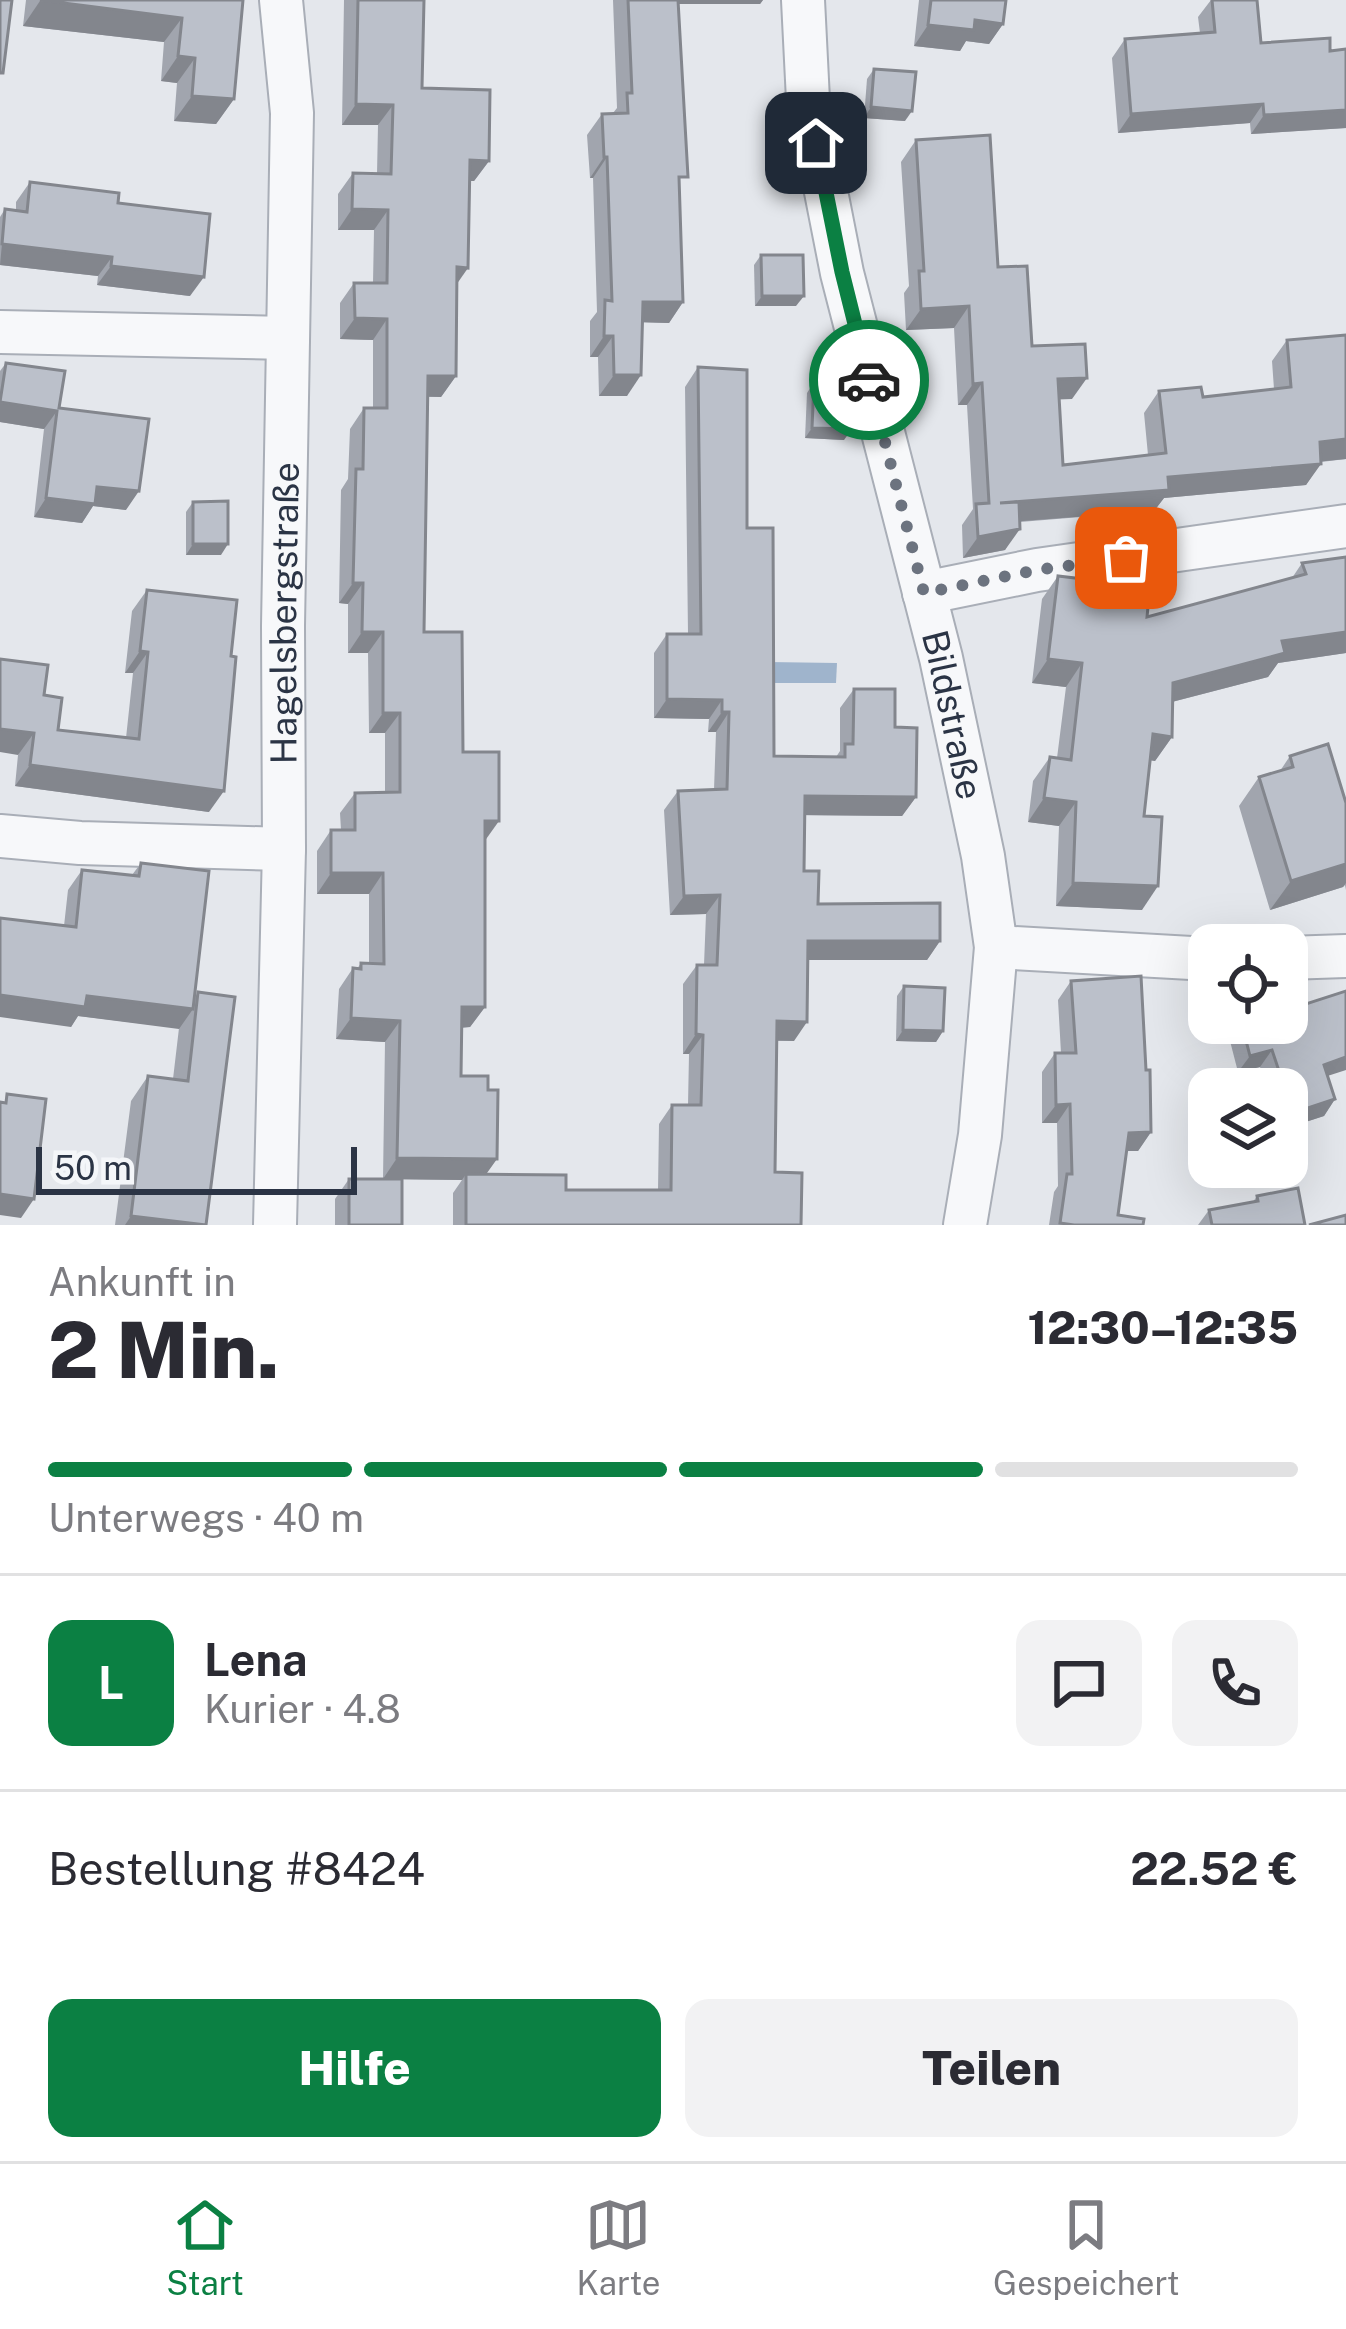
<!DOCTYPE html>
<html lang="de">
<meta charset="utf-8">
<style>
:root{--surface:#fff;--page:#f2f2f3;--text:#2b2b33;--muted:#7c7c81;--line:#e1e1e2;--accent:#0b8043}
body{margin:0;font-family:"Public Sans",sans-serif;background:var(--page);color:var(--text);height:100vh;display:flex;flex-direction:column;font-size:45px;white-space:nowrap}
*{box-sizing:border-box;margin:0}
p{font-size:39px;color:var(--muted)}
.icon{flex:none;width:66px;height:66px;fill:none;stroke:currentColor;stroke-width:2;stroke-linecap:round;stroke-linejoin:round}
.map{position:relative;height:1225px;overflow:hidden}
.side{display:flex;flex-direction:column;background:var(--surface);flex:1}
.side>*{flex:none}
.fabs{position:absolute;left:1188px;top:924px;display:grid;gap:24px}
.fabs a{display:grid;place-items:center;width:120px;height:120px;border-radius:24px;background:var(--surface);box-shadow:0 12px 48px #0002;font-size:60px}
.scale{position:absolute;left:36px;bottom:30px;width:321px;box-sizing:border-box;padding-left:12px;border:6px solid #2b3445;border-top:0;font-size:33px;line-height:42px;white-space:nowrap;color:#2b3445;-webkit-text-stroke:9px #f4f6f9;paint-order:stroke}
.pin{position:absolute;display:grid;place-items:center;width:102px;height:102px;color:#fff;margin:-51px;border-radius:24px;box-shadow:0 6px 18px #0006}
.courier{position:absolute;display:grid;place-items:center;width:120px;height:120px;margin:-60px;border:9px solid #0b8043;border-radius:50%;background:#fff;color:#222;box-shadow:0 3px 15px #0007}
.overview em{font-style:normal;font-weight:800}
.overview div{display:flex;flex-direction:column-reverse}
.overview{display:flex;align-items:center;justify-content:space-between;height:204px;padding:0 48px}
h1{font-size:78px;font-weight:800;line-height:90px}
.bar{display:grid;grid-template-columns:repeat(4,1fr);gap:18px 12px;align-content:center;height:144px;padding:0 48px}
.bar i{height:15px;border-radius:9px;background:var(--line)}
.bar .selected{background:var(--accent)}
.bar p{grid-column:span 4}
.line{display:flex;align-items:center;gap:30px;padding:0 48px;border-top:3px solid var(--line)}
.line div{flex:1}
.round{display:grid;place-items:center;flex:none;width:126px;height:126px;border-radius:24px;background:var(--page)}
.primary-button{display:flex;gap:24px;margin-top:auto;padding:24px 48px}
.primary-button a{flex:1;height:138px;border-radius:24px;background:var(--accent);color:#fff;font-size:48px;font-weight:800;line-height:138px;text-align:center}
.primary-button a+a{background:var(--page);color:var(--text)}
.dock{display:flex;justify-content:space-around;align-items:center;height:168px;border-top:3px solid var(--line);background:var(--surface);font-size:33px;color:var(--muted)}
.dock a{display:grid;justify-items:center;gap:6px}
.dock .selected{color:var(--accent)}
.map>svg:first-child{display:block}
.water{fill:#9fb4cc}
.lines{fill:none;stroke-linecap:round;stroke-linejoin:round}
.minor-casing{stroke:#a9aeb7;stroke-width:46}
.minor{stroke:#f7f8fa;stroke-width:42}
.wall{fill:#a1a5ae}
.shaded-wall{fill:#83868d}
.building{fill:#bbc0ca;stroke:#83868d;stroke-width:3}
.done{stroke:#6c737f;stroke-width:12;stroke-dasharray:0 21.6}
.route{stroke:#0b8043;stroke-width:15}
.labels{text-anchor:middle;stroke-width:9;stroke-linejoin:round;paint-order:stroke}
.street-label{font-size:36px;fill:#2b3445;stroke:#f4f6f9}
</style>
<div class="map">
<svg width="1346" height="1225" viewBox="0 0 1346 1225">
<rect width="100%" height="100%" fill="#e4e7ec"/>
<polygon class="water" points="768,662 837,663 836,683 768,683"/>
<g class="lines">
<g class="minor-casing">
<g id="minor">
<path id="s1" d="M 803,0 L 808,100 L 842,273 L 941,658 L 983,856 L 996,947 L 980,1135 L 965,1225"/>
<polyline points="0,332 288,338"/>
<polyline points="924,593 1037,570 1346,526"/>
<polyline points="0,836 80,843 284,849"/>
<polyline points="996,947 1209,959"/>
<polyline points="1287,958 1346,956"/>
<path id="s2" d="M 275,1225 L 284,849 L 283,626 L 292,113 L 281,0"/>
</g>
</g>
<use href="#minor" class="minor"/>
</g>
<g class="wall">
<polygon points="26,0 243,0 234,99 216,124 174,121 177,83 161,81 164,42 23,26"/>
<polygon points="344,0 424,0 422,88 489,161 474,181 470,181 457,284 456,376 441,397 427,397 424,632 463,752 485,841 485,1007 470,1027 462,1028 461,1076 486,1174 566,1190 658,1190 659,1124 672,1105 688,1105 689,1054 683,1054 683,984 697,965 704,965 706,914 670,915 664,810 678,791 714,790 716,732 708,732 709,719 654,718 654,653 667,634 688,634 685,387 698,367 747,528 774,756 836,757 840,751 840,708 854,689 895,727 916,797 902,816 804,815 804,871 818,904 940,941 927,960 808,960 794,1041 777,1041 775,1172 801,1225 453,1225 453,1193 462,1180 383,1179 385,1042 336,1039 339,989 353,968 357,969 361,963 369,963 369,894 317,894 317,851 331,830 341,830 340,813 355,793 385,793 385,733 369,733 368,653 348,653 348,604 339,603 341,490 348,479 350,429 364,408 373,408 373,340 340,339 340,303 354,283 373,283 374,230 338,230 338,194 353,173 377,174 378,125 342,125"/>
<polygon points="613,0 763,0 760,4 678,4 680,189 683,302 669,323 643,322 627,396 599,396 598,357 590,357 590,321 597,312 593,178 590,178 587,135 602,114 613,113 617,108"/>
<polygon points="919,0 1006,0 1003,24 989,44 966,41 960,51 914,46"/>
<polygon points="1211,0 1257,0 1261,43 1330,51 1346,49 1346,128 1251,134 1250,123 1118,133 1112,58 1125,39 1200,33 1198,17"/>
<polygon points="874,69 905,121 864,118 867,79"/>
<polygon points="916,140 998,267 1032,346 1072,399 1059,399 1063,465 1148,455 1144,413 1159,391 1203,397 1274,389 1272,361 1287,340 1346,335 1346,459 1321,462 1306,485 1164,498 1154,511 1020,522 1005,550 963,558 962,525 973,509 967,405 958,405 954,328 906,330 904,293 909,286 901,162"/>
<polygon points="30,182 118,203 190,296 97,285 98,276 0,265 0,217 5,209 16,210 16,202"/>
<polygon points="761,255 796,306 755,306 754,265"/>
<polygon points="6,363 59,408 126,510 93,506 82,523 34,517 44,429 0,422 0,371"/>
<polygon points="814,382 844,440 805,438 807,393"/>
<polygon points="193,502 221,555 186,555 186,512"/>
<polygon points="1346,557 1346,653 1278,663 1268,677 1172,702 1172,737 1155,761 1150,760 1144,816 1142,910 1056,906 1059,826 1028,822 1033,781 1050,757 1057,758 1066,687 1032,683 1042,599 1058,576 1147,617 1292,578 1302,563"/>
<polygon points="147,590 209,812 15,786 18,755 44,695 58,730 126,738 133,673 125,673 132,611"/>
<polygon points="1290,756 1346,803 1346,890 1345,885 1343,887 1270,910 1239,806 1259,777 1280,771"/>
<polygon points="141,863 195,998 198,992 206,1225 115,1225 131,1101 148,1076 173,1079 179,1028 78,1016 71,1027 64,926 68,890 82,870 132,875"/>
<polygon points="1071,981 1146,1070 1151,1132 1138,1151 1127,1151 1118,1215 1143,1225 1049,1225 1054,1192 1058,1186 1057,1123 1042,1123 1042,1072 1055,1053 1061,1053 1058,1000"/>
<polygon points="904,986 943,1031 936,1042 896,1041 897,996"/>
<polygon points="1242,1025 1328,1076 1335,1099 1324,1116 1287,1128 1287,1089 1268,1089 1260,1067 1238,1072 1230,1041"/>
<polygon points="349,1179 402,1225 335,1225 335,1199"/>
<polygon points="1257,1196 1305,1225 1198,1225 1209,1210 1253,1202"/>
</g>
<g class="shaded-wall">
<polygon points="665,0 763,0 760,4 663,4"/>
<polygon points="40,1 182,18 164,42 23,26"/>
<polygon points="975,20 1003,24 989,44 966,41 960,51 914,46 928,25"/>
<polygon points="178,56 195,58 177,83 161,81"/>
<polygon points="192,96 234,99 216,124 174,121"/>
<polygon points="356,104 393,105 378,125 342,125"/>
<polygon points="1263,104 1250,123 1118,133 1131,114"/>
<polygon points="871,107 912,111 905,121 864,118"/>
<polygon points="1346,110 1346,128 1251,134 1264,115"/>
<polygon points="604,157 607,157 593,178 590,178"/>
<polygon points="470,160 489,161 474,181 456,181"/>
<polygon points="352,209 388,210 374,230 338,230"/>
<polygon points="2,244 112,257 98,276 0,265"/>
<polygon points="111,266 204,277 190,296 97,285"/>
<polygon points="457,267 468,268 454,288"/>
<polygon points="762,296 804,296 796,306 755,306"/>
<polygon points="643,302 683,302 669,323 629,322"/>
<polygon points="969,306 954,328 906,330 921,309"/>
<polygon points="355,318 387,319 373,340 340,339"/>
<polygon points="604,336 613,336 598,357 590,357"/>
<polygon points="614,375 641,375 627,396 599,396"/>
<polygon points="428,376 456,376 441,397 413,396"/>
<polygon points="1087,378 1072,399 1043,400 1058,379"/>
<polygon points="982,383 967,405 958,405 973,384"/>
<polygon points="0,403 57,411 44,429 0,422"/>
<polygon points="812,428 852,429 844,440 805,438"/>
<polygon points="1346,439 1346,459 1305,463 1320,442"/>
<polygon points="1321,464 1306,485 1164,498 1154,511 985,524 1000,503 1168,477"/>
<polygon points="97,487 139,491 126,510 93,506 82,523 34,517 46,498"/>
<polygon points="1020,529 1005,550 963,558 978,537"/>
<polygon points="193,544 228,544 221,555 186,555"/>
<polygon points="353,583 363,583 348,604 339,603"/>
<polygon points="362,632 383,632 368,653 348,653"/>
<polygon points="1346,632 1346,653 1278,663 1268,677 1156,706 1173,683 1282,641"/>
<polygon points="140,651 148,652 133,673 125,673"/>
<polygon points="1048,659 1082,663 1066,687 1032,683"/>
<polygon points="667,699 722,700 709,719 654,718"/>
<polygon points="722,712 729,712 716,732 708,732"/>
<polygon points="383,713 400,713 385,733 369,733"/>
<polygon points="0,729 34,733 18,755 0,752"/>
<polygon points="1153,734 1172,737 1155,761 1137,758"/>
<polygon points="30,765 224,791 209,812 15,786"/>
<polygon points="805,796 916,797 902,816 791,815"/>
<polygon points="1044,798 1076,802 1059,826 1028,822"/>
<polygon points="485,821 499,821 484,842"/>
<polygon points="1346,864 1346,883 1343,887 1270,910 1291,881"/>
<polygon points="331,873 383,873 369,894 317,894"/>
<polygon points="1073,883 1158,886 1142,910 1056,906"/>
<polygon points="720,895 706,914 670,915 684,896"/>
<polygon points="808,941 940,941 927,960 795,960"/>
<polygon points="0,995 87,996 193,1009 179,1029 78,1016 71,1027 0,1017"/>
<polygon points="462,1007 485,1007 470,1027 447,1028"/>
<polygon points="351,1018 400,1021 385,1042 336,1039"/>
<polygon points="777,1021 807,1022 794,1041 764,1040"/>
<polygon points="903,1030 943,1031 936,1042 896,1041"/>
<polygon points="696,1034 703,1035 689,1054 683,1054"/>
<polygon points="1272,1050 1260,1067 1238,1072 1250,1056"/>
<polygon points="1346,1057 1346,1070 1312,1081 1324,1065"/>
<polygon points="1335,1099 1324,1116 1287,1128 1287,1121 1293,1113"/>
<polygon points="1070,1104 1057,1123 1042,1123 1056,1105"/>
<polygon points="1151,1132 1138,1151 1116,1151 1129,1133"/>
<polygon points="397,1158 497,1159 482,1180 466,1174 462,1180 383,1179"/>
<polygon points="0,1194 34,1199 21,1218 0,1215"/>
<polygon points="131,1216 203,1225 125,1225"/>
</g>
<g class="building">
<polygon points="0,0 12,0 3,73 0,73"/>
<polygon points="40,0 243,0 234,99 192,96 195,58 178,56 182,18"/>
<polygon points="358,0 424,0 422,88 490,90 489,161 470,160 468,268 457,267 456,376 428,376 424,632 462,632 463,752 499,752 499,821 485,821 485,1007 462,1007 461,1076 488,1076 488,1090 498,1090 497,1159 397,1158 400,1021 351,1018 353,968 361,969 361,963 384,964 383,873 331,873 331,830 355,830 355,793 400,792 400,713 383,713 383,632 362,632 363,583 353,583 356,469 363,469 364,408 387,408 387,319 355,318 354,283 387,283 388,210 352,209 353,173 391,174 393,105 356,104"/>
<polygon points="628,0 678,0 688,177 679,177 683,302 643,302 641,375 614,375 613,336 604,336 605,300 612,301 607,157 604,157 602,114 628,113 627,93 632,93"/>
<polygon points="931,0 1006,0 1003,24 975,20 974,30 928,25"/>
<polygon points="1212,0 1257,0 1261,43 1330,38 1330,51 1346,49 1346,110 1264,115 1263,104 1131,114 1125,39 1215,32"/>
<polygon points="874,69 916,72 912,111 871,107"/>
<polygon points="990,135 998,267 1027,266 1032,346 1085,344 1087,378 1058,379 1063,465 1166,453 1159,391 1201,387 1203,397 1291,387 1287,340 1346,335 1346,439 1320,442 1321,464 1168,477 1169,490 1000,503 1019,502 1020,529 978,537 976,504 989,503 982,383 973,384 969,306 921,309 919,271 924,271 916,140"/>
<polygon points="30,182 119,193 118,203 210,214 204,277 111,266 112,257 2,244 5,209 27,212"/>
<polygon points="761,255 803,255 804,296 762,296"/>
<polygon points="6,363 65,371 59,408 149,419 139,491 97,487 95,504 46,498 57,411 0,402"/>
<polygon points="698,367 747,370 747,528 773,528 774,756 845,757 845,744 853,744 854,689 895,689 895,727 917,728 916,797 805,796 804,871 819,871 818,904 940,903 940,941 808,941 807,1022 777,1021 775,1172 802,1173 801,1225 466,1225 466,1174 566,1175 566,1190 671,1190 672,1105 701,1105 703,1035 696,1034 697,965 717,965 720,895 684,896 678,791 727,789 729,712 722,712 722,700 667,699 667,634 701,634"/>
<polygon points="814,382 853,384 852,429 812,428"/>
<polygon points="228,501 228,544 193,544 193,502"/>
<polygon points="1346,557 1346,632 1282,641 1285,653 1173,683 1172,737 1153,734 1144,816 1162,817 1158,886 1073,883 1076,802 1044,798 1050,757 1071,760 1082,663 1048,659 1058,576 1150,587 1147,617 1306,574 1302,563"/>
<polygon points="147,590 237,600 231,656 236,657 224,791 30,765 34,733 0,729 0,659 48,665 44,695 62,698 58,730 139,739 148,652 140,651"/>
<polygon points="1328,744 1346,803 1346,864 1291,881 1259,777 1293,767 1290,756"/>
<polygon points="141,863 209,871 193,1009 87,996 85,1007 0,995 0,918 76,927 82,870 139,876"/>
<polygon points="1141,976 1146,1070 1150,1070 1151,1132 1129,1133 1118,1215 1144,1219 1143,1225 1074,1225 1060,1223 1067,1174 1072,1174 1070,1104 1056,1105 1055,1053 1076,1053 1071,981"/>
<polygon points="904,986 945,988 943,1031 903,1030"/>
<polygon points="1346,991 1346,1057 1324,1065 1335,1099 1293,1113 1287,1096 1287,1089 1285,1089 1272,1050 1250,1056 1242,1025 1287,1023 1287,1010"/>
<polygon points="198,992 235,997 206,1225 131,1216 148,1076 188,1081"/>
<polygon points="7,1094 46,1099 34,1199 0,1194 0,1102 6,1103"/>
<rect x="349" y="1179" width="53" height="46"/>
<polygon points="1298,1188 1305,1225 1212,1225 1209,1210 1258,1201 1257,1196"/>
<polygon points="1346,1215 1346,1225 1309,1225"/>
</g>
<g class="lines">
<polyline class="done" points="869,380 924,593 1037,570 1126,558"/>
<polyline class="route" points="816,143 842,272 869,380"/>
</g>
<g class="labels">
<g class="street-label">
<text dy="13" stroke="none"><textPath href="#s2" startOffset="612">Hagelsbergstraße</textPath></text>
<text dy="13" stroke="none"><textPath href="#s1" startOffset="732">Bildstraße</textPath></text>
</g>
</g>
</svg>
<div class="fabs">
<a><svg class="icon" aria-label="locate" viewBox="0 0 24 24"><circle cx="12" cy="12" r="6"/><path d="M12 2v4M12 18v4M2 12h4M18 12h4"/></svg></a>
<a><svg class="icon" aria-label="layers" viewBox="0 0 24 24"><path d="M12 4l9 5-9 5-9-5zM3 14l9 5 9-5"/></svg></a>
</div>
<div class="scale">50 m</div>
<div class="pin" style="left:1126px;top:558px;background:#ea580c"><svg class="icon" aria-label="bag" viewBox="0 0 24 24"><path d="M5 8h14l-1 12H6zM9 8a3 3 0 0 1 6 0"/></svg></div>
<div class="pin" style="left:816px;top:143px;background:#1f2937"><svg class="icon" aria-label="home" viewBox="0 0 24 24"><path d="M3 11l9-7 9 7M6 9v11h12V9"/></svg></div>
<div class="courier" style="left:869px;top:380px"><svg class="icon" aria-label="car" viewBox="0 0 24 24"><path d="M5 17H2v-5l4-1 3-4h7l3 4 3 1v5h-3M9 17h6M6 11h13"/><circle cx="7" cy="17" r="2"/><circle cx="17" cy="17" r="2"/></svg></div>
</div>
<section class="side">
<div class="overview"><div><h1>2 Min.</h1><p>Ankunft in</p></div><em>12:30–12:35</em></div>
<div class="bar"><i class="selected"></i><i class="selected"></i><i class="selected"></i><i></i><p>Unterwegs · 40 m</p></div>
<div class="line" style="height:216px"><b class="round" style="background:var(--accent);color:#fff">L</b><div><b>Lena</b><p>Kurier · 4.8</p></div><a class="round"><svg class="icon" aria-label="chat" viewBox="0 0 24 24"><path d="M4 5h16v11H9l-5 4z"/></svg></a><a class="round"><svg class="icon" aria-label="phone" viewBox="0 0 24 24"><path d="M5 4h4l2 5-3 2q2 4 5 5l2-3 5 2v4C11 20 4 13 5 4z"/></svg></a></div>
<div class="line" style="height:156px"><div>Bestellung #8424</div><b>22.52 €</b></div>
<div class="primary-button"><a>Hilfe</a><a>Teilen</a></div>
</section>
<nav class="dock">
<a class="selected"><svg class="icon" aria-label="home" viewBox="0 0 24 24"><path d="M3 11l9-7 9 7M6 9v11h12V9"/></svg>Start</a>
<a><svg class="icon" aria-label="map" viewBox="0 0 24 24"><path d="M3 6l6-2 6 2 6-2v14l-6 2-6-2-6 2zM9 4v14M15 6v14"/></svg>Karte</a>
<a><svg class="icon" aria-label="saved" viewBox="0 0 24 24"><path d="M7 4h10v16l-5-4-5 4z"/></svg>Gespeichert</a>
</nav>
